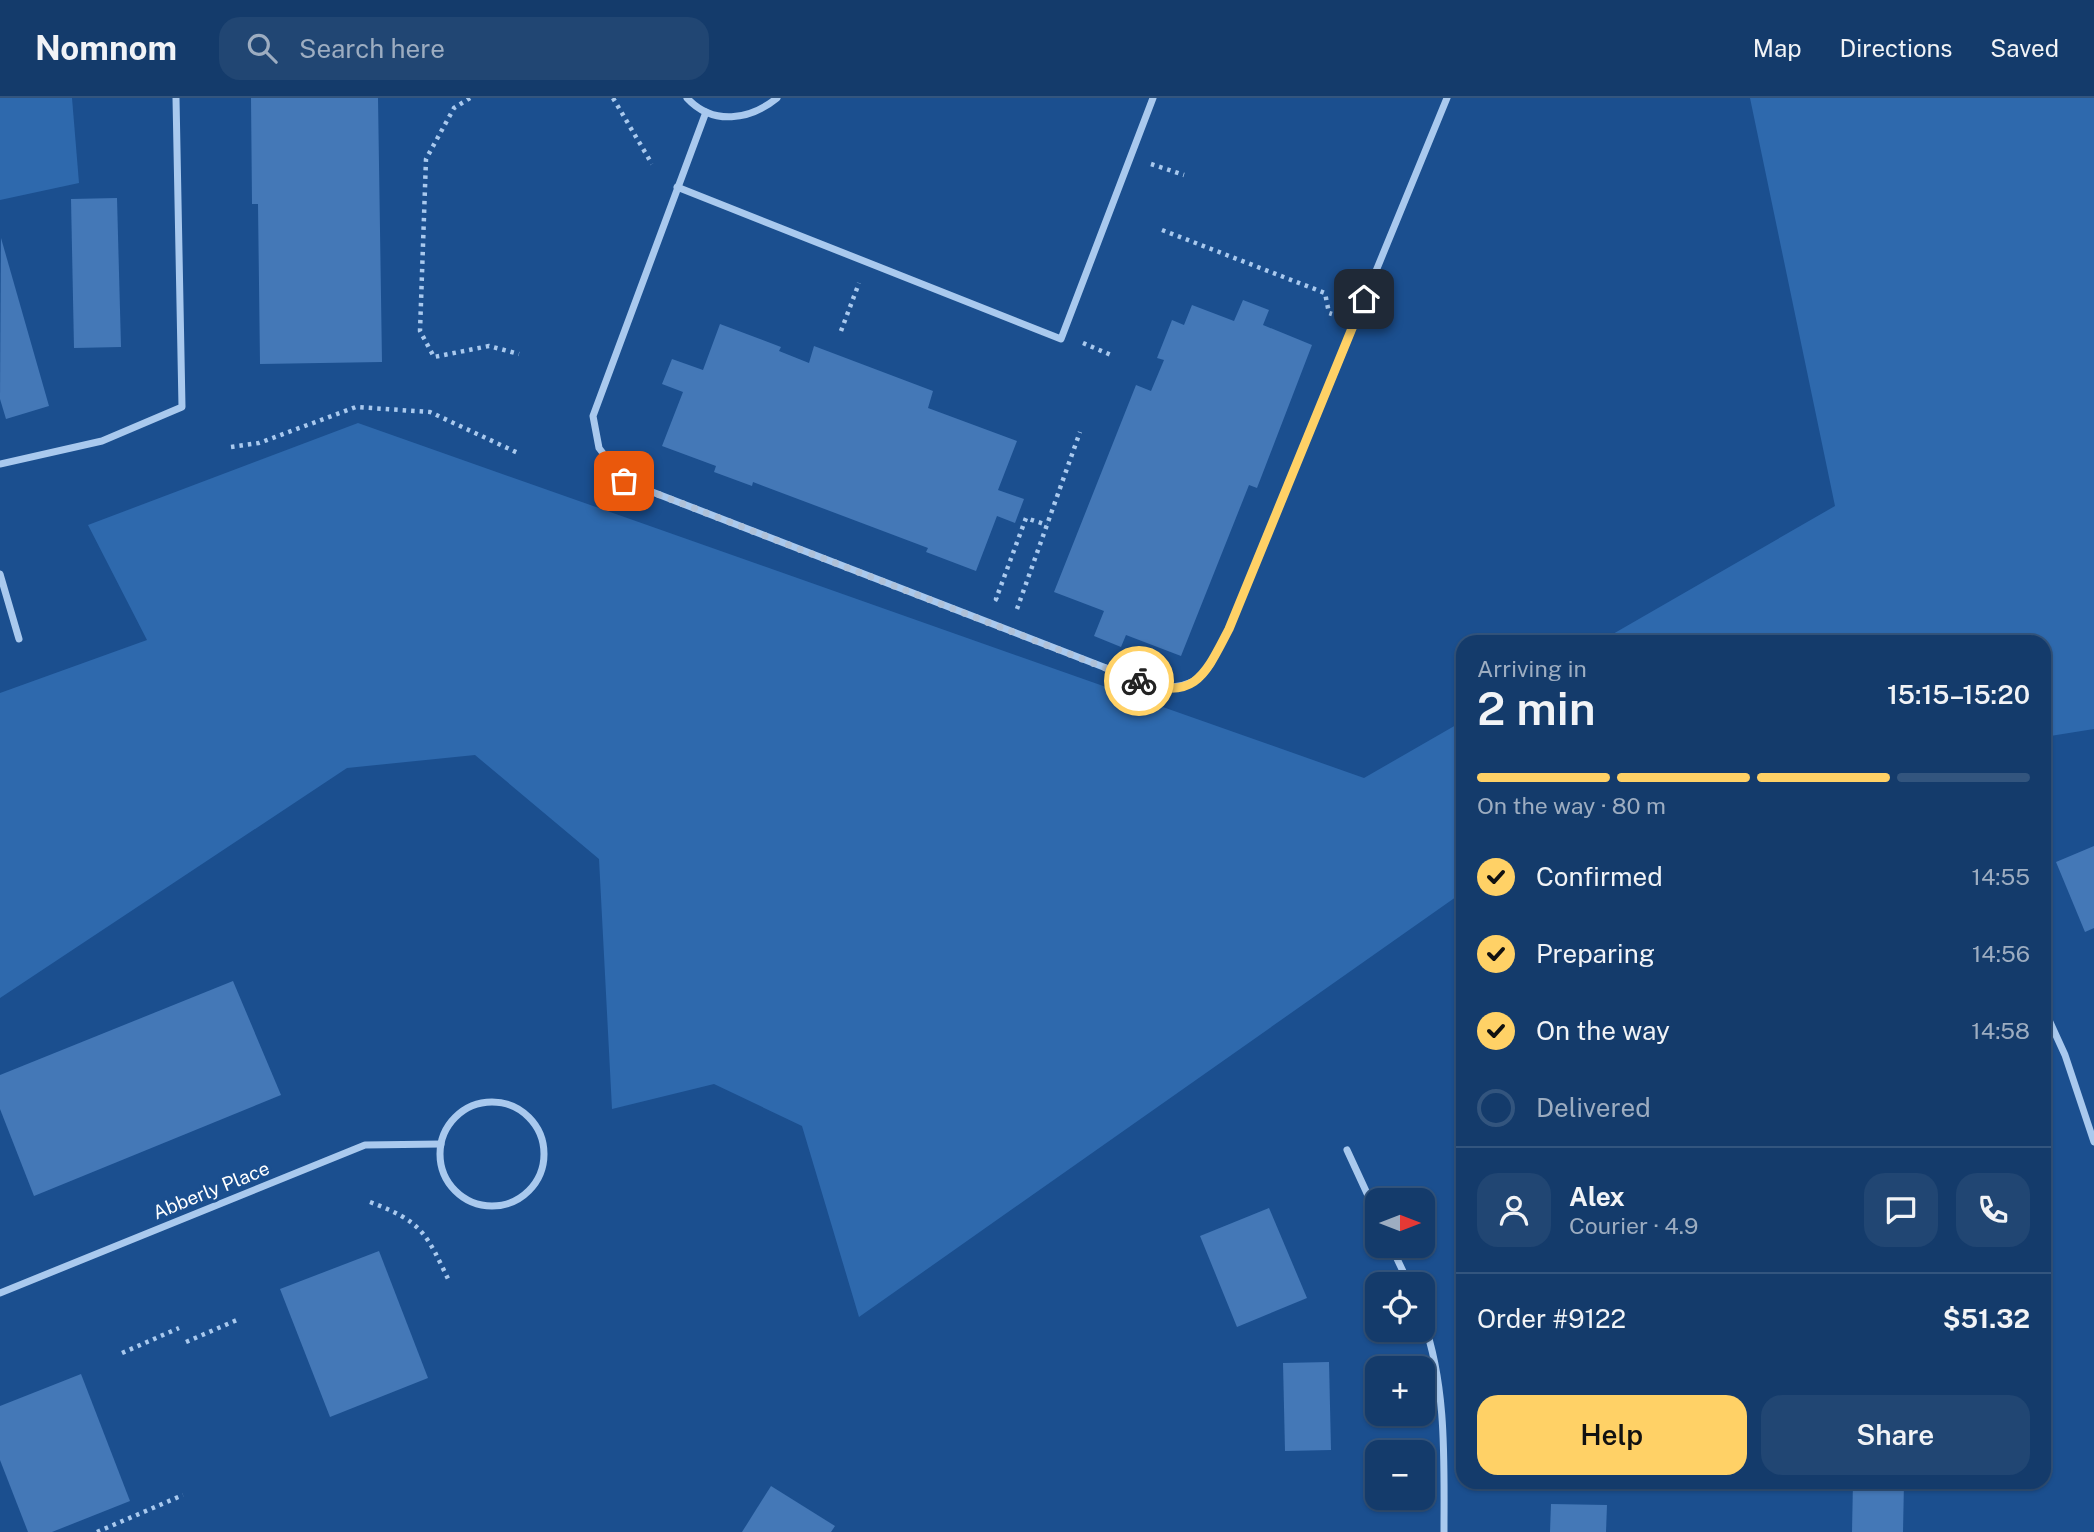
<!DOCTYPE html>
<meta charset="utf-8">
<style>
:root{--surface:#143b6b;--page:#214673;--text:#f1f3f6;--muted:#9dadc1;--line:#33557e;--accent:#ffd166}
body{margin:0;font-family:"Public Sans",sans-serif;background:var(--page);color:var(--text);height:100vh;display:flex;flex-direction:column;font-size:26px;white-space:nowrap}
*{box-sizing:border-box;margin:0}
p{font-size:23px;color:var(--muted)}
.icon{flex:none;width:38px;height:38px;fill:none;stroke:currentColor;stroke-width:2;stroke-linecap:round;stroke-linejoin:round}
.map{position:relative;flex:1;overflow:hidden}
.side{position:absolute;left:1456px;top:537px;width:595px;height:854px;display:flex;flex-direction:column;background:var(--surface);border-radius:21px;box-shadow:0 2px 5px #0004,0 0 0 2px var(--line)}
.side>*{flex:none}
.needle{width:46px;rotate:90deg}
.fabs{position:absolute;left:1365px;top:1090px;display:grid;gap:14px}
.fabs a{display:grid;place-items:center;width:70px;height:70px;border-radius:14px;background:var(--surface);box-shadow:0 2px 5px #0004,0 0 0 2px var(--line);font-size:35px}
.pin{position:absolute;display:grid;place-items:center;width:60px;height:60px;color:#fff;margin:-30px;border-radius:14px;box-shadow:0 4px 10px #0006}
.courier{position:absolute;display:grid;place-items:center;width:70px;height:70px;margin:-35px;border:5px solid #ffd166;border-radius:50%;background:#fff;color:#222;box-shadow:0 2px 9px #0007}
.head em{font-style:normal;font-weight:600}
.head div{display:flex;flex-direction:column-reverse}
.head{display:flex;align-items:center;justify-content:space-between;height:119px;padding:0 21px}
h1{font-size:46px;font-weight:600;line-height:52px}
.bar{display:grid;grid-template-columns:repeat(4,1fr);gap:10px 7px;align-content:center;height:84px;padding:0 21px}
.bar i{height:9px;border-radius:5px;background:var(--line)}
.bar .current{background:var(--accent)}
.bar p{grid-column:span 4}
.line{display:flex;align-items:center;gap:18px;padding:0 21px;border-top:2px solid var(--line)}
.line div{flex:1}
.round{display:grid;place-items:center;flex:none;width:74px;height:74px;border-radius:21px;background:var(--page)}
ol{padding:0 21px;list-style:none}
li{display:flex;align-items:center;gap:21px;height:77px}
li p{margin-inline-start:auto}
li .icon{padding:7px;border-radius:50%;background:var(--accent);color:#111;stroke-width:4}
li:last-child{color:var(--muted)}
li i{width:38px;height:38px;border:4px solid var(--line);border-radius:50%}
.button{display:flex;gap:14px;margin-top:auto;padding:14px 21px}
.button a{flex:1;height:80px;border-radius:21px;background:var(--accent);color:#111;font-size:28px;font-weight:600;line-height:80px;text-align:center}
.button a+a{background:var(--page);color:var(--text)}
header{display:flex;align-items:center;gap:42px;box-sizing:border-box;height:98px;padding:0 35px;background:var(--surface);border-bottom:2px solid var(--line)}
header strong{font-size:33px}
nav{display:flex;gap:38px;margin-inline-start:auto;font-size:24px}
.search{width:490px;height:63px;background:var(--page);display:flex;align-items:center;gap:18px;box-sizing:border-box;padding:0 24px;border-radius:21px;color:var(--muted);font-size:26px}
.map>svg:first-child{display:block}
.green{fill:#2e69ad}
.building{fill:#4478b7}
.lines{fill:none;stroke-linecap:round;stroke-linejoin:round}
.path{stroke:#a9c9ee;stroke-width:4.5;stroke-dasharray:3.5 5;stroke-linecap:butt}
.minor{stroke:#a9c9ee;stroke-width:7}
.done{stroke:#afc1d8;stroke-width:7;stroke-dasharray:0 12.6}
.route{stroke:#ffd166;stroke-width:9}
.labels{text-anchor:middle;stroke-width:6;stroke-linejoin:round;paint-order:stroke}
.street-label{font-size:19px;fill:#fff;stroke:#1b4f8f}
</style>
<header>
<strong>Nomnom</strong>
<div class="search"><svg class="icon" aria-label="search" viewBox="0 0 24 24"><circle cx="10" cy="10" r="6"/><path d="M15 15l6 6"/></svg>Search here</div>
<nav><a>Map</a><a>Directions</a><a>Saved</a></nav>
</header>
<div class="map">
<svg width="2094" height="1434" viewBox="0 0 2094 1434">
<rect width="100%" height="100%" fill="#1b4f8f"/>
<g class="green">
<polygon points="0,0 72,0 79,85 0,102"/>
<polygon points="1750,0 2094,0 2094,631 2044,639 2044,544 1599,544 1835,408"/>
<polygon points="358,325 1364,680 1463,623 1463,794 859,1219 802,1028 714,986 612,1011 599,761 475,657 347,670 0,900 0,595 147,542 88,427"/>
</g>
<g class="building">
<polygon points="251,0 378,0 382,264 260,266 258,106 252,106"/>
<polygon points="117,100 121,249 74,250 71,101"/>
<polygon points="1,140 49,308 6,321 0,301"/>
<polygon points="1243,202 1269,212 1263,227 1312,247 1257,390 1249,387 1181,558 1126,537 1121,549 1094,538 1104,513 1054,494 1136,287 1151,293 1164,262 1157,260 1172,222 1184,227 1192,207 1234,223"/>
<polygon points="720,226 781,249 779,253 809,265 814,248 933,293 928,310 1017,343 998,392 1024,401 1015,425 997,418 976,473 926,454 928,450 753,384 752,388 714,374 716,368 662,348 683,294 662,286 672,261 703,272"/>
<polygon points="2094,748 2094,830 2085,834 2056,764"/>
<polygon points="233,883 281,997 34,1098 0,1011 0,977"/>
<polygon points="1269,1110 1307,1200 1237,1229 1200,1138"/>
<polygon points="379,1153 428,1280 330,1319 280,1191"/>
<polygon points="1329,1264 1331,1352 1285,1353 1283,1265"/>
<polygon points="81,1276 130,1403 52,1434 28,1434 0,1362 0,1308"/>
<polygon points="1853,1384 1904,1384 1903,1434 1852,1434"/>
<polygon points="771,1388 835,1428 831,1434 742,1434"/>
<polygon points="1551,1406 1607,1407 1606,1434 1550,1434"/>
</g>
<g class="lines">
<g class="path">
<polyline points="470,0 454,10 426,61 420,233 434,259 489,248 519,256"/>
<polyline points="613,0 652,66"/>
<polyline points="1151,66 1184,77"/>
<polyline points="1162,132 1325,195 1329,215 1332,216"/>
<polyline points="841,233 859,185"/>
<polyline points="1083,245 1111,257"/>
<polyline points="231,349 259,345 356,309 430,314 518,355"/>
<polyline points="998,502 996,501 1026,420 1047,427"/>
<polyline points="1017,511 1080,334"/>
<path d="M 370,1104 C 423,1124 426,1135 450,1185"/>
<polyline points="186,1244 237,1222"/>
<polyline points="122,1255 179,1230"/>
<polyline points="97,1434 183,1397"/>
</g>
<g class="minor">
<path d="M 687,0 C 713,28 750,22 777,0"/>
<path d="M 706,14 L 593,318 L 599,350 L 624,383 L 1155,589 C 1206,592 1207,571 1229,531 L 1447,0"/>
<polyline points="677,89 1061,241 1153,0"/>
<polyline points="0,366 102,343 182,309 176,0"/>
<polyline points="0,476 19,541"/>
<polyline points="2044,911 2065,957 2094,1044"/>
<circle cx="492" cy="1056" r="52"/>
<polyline points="1347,1052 1377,1117"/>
<polyline points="1391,1148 1409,1186"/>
<polyline points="0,1195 365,1047 441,1046"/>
<path d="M 1423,1222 C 1447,1289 1444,1364 1444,1434"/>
</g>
</g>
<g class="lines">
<polyline class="done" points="624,383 1139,583"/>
<path class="route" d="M 1139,583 C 1195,605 1206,575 1229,531 L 1364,201"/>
</g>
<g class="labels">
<g class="street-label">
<text transform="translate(211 1092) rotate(-22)" y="7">Abberly Place</text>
</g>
</g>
</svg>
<div class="fabs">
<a><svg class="needle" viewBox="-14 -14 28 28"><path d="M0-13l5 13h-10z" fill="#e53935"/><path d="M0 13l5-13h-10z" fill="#9dadc1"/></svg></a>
<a><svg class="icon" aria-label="locate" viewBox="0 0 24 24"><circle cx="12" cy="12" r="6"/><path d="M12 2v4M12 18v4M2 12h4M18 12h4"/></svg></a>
<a>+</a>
<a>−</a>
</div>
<div class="pin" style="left:624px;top:383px;background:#ea580c"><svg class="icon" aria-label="bag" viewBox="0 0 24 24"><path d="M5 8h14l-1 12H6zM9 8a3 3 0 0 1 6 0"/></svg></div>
<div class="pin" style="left:1364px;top:201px;background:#1f2937"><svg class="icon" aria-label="home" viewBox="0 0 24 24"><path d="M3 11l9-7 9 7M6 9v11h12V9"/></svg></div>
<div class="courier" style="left:1139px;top:583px"><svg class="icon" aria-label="bike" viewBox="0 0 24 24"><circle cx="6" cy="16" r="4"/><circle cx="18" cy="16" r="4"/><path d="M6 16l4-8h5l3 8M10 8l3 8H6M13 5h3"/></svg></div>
<section class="side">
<div class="head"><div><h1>2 min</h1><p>Arriving in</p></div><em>15:15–15:20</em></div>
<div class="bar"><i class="current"></i><i class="current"></i><i class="current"></i><i></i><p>On the way · 80 m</p></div>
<ol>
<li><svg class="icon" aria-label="check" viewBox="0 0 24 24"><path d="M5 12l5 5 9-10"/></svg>Confirmed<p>14:55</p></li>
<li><svg class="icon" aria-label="check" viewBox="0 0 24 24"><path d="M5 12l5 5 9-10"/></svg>Preparing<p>14:56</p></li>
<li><svg class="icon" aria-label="check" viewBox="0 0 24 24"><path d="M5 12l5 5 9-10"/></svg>On the way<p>14:58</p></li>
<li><i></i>Delivered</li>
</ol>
<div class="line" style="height:126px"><a class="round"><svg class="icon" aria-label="person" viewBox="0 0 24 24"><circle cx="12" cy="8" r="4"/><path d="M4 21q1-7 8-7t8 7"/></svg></a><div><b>Alex</b><p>Courier · 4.9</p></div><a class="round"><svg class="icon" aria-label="chat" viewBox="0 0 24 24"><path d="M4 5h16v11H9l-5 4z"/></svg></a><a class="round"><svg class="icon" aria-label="phone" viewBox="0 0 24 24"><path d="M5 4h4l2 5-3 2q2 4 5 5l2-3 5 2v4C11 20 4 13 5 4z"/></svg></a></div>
<div class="line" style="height:91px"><div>Order #9122</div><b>$51.32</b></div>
<div class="button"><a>Help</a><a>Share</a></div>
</section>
</div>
